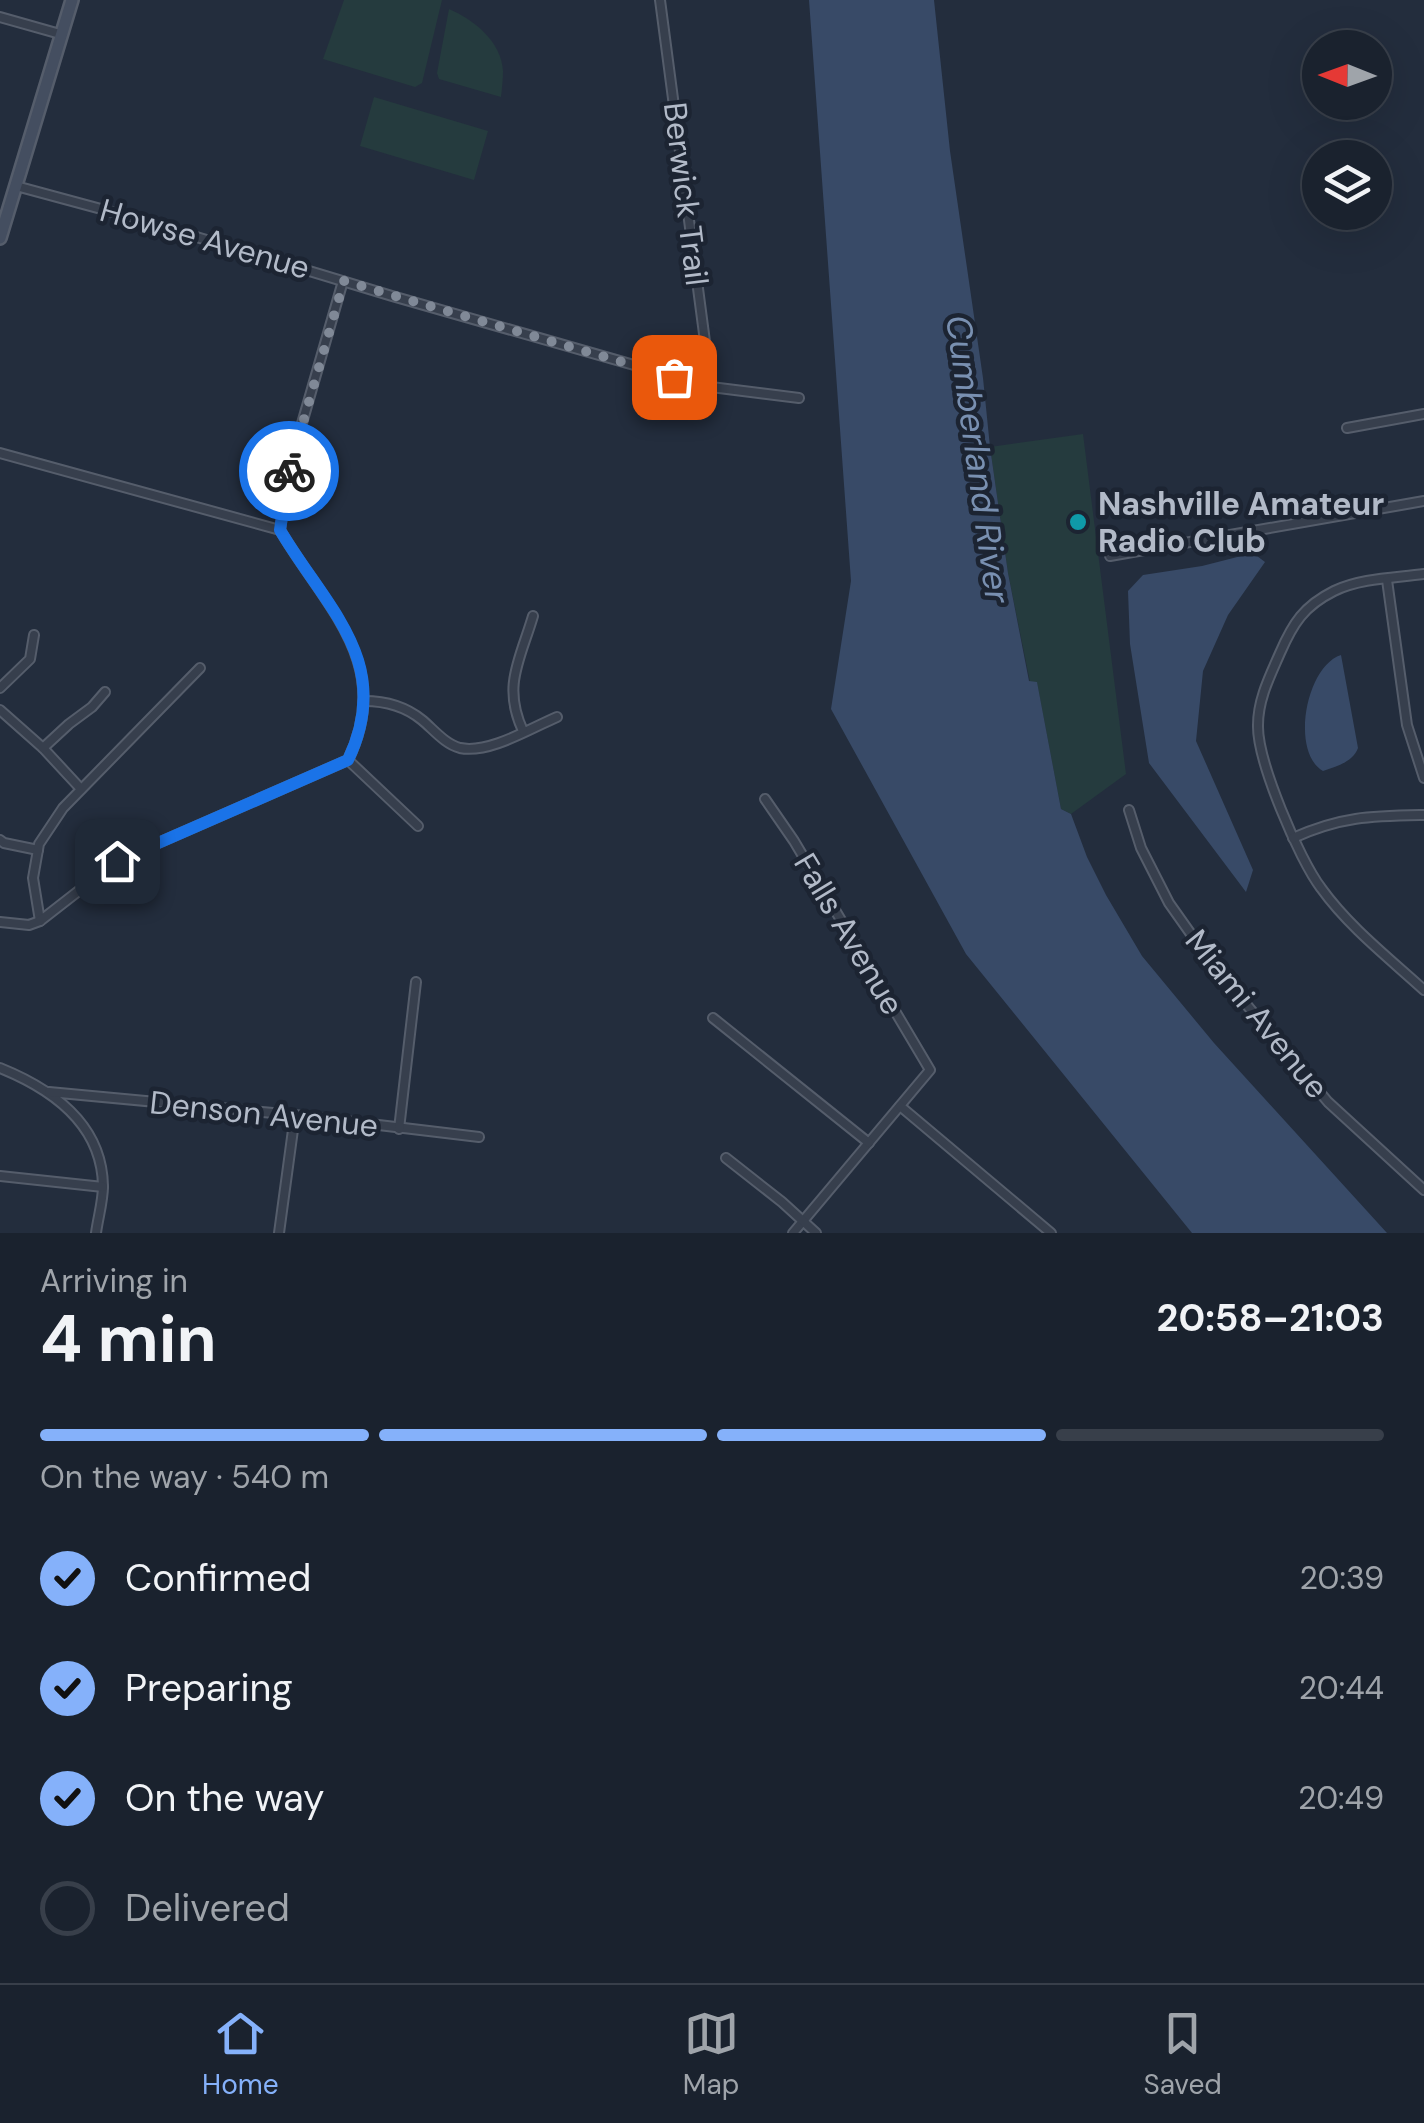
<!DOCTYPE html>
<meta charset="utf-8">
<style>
:root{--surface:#1a222e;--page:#232a36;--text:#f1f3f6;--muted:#9fa4aa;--line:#383f4a;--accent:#85b1fa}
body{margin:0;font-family:"DM Sans",sans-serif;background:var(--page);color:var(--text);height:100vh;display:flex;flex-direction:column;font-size:38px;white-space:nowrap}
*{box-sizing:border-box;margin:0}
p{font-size:32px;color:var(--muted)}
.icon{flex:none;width:55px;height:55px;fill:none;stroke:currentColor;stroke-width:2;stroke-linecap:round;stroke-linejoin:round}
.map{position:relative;height:1233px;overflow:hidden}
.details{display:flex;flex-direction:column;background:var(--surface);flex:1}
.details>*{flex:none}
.needle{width:65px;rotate:271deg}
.controls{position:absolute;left:1302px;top:30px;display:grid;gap:20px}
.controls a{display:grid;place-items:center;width:90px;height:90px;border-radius:50%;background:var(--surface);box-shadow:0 10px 40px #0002,0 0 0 2px var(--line);font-size:50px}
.pin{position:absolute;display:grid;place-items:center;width:85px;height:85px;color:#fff;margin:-42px;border-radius:20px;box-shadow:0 5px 15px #0006}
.courier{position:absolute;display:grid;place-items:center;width:100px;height:100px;margin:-50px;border:8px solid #1a73e8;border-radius:50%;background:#fff;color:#222;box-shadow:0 2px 12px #0007}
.headline em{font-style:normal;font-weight:700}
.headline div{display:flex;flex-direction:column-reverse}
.headline{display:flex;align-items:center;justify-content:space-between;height:170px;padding:0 40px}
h1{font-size:65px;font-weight:700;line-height:75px}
.bar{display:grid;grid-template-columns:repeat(4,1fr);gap:15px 10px;align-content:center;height:120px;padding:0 40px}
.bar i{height:12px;border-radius:8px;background:var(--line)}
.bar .active{background:var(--accent)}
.bar p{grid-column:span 4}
ol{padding:0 40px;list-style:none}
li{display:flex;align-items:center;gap:30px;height:110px}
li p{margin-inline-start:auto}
li .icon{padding:10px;border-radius:50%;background:var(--accent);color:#111;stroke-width:4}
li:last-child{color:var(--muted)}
li i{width:55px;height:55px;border:5px solid var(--line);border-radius:50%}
.tabs{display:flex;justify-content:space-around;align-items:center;height:140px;border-top:2px solid var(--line);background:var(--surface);font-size:28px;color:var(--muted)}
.tabs a{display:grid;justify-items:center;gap:5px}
.tabs .active{color:var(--accent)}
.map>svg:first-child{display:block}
.green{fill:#253b3e}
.water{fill:#384a67}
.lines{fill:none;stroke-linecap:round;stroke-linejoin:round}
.minor-casing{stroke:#555d6b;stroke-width:12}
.secondary-casing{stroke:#555d6b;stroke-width:16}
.minor{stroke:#373f4d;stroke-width:8}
.secondary{stroke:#444e60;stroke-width:11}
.done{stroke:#808997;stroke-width:10;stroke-dasharray:0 18}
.route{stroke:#1a73e8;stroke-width:12}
.culture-dot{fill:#0f9aa8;stroke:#1c2432;stroke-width:4}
.labels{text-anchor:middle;stroke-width:9;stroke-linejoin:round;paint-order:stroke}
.street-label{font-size:32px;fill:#b2bac8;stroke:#1c2432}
.poi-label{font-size:32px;font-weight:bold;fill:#b2bac8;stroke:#1c2432;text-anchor:start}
.water-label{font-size:35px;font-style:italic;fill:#7990b1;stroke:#1c2432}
</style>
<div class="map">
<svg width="1424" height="1233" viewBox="0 0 1424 1233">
<rect width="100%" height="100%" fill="#232d3d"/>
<g class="green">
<polygon points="344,0 442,0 422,83 415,87 323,59"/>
<path d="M 449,9 C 474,20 501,41 503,71 C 503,79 502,88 501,97 L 439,79 L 437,73 Z"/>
<polygon points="374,97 488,131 474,180 360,146"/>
<polygon points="1083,434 1126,774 1071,814 1061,809 1037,683 1030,682 1008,573 990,447"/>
</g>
<g class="water">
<polygon points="809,0 934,0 950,151 983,378 990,447 1008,573 1029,681 1037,682 1061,809 1071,814 1087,857 1106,895 1142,956 1214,1043 1387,1233 1192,1233 966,954 831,709 851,581"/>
<polygon points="1253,553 1265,562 1228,615 1203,671 1196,741 1253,870 1246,892 1149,763 1130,644 1128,591 1143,575 1202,566"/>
<path d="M 1341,655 L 1358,748 C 1353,762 1337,766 1323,771 C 1290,752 1306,666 1341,655 Z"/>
</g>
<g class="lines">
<g class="minor-casing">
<g id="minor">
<polyline points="660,0 711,387"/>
<polyline points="0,17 60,34"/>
<polyline points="16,186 127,216 392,296 711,387 799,398"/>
<polyline points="1347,428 1424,414"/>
<polyline points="0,453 280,530"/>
<polyline points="280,530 290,465 343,281"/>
<polyline points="1110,556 1424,501"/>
<path d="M 1424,574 C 1395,578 1361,578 1334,591 C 1304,606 1293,623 1280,653 C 1270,676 1258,699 1258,725 C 1257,761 1299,859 1321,888 C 1349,927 1389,958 1424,990"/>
<polyline points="1387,580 1407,725 1424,778"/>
<polyline points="0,688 30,659 34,635"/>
<path d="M 364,701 C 386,701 405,706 422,720 C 434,730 445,744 460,748 C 489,754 531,728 557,717"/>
<polyline points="0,710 43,748 81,789"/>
<path d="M 523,731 C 502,686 520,660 533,616"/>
<polyline points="43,748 69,724 92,707 105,692"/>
<polyline points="348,760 418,826"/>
<polyline points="765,799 794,841 930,1070 793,1233"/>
<polyline points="1129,810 1141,848 1169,903 1210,961 1328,1102 1424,1190"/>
<path d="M 1293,838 C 1342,816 1372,816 1424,815"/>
<polyline points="0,840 4,843 38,850"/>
<polyline points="40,921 33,878 39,844 63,808 200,668"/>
<path d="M 0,922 L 29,925 L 40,921 L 117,861 L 348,760 C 395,664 325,607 280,530"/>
<polyline points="713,1018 869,1143"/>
<path d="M 0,1068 C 52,1089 102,1124 103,1186 C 103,1201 98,1218 96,1233"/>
<polyline points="49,1092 295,1115 479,1137"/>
<polyline points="900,1106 1051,1233"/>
<polyline points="399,1129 416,982"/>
<polyline points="726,1158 782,1202 816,1233"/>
<polyline points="0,1176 103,1187"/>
<polyline points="279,1233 295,1115"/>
</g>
</g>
<g class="secondary-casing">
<polyline id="secondary" points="0,238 72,0"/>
</g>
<use href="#minor" class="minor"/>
<use href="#secondary" class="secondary"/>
</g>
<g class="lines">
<polyline class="done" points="289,471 344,281 674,377"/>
<path class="route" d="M 117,861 L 348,760 C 395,662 326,608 280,530 L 289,471"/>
</g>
<circle class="culture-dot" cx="1078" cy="522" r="10"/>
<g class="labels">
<g class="street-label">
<text transform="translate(686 194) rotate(83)" y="11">Berwick Trail</text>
<text transform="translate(205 239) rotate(16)" y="11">Howse Avenue</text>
<text transform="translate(849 934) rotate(59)" y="11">Falls Avenue</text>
<text transform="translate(1257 1014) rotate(51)" y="11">Miami Avenue</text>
<text transform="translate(264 1114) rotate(6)" y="11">Denson Avenue</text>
</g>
<g class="poi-label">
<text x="1098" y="515">Nashville Amateur<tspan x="1098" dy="37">Radio Club</tspan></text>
</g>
<g class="water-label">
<text transform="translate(978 459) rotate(82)" y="12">Cumberland River</text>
</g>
</g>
</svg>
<div class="controls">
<a><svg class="needle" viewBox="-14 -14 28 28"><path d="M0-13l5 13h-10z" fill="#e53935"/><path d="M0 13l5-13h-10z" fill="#9fa4aa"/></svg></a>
<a><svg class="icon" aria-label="layers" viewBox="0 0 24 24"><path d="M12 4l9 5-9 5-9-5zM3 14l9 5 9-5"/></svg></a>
</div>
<div class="pin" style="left:674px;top:377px;background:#ea580c"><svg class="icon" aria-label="bag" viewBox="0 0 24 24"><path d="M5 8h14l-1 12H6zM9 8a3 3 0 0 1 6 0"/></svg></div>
<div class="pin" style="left:117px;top:861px;background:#1f2937"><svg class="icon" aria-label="home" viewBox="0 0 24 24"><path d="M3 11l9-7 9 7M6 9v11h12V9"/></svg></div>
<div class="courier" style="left:289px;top:471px"><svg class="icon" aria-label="bike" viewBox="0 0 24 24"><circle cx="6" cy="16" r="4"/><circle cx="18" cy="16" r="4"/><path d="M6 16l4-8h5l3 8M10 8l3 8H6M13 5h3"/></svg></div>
</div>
<section class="details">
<div class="headline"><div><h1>4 min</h1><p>Arriving in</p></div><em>20:58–21:03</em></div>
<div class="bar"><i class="active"></i><i class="active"></i><i class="active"></i><i></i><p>On the way · 540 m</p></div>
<ol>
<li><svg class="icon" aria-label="check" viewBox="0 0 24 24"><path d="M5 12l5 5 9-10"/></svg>Confirmed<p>20:39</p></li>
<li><svg class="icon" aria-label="check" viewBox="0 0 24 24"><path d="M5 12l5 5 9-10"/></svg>Preparing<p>20:44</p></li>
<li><svg class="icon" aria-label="check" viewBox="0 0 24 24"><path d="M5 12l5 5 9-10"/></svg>On the way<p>20:49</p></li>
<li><i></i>Delivered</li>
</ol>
</section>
<nav class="tabs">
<a class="active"><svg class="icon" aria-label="home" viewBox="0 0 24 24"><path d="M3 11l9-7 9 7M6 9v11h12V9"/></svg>Home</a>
<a><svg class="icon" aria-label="map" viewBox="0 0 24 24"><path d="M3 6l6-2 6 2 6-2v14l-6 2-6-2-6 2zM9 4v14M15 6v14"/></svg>Map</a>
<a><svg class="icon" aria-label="saved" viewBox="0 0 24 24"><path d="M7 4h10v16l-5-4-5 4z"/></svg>Saved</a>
</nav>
